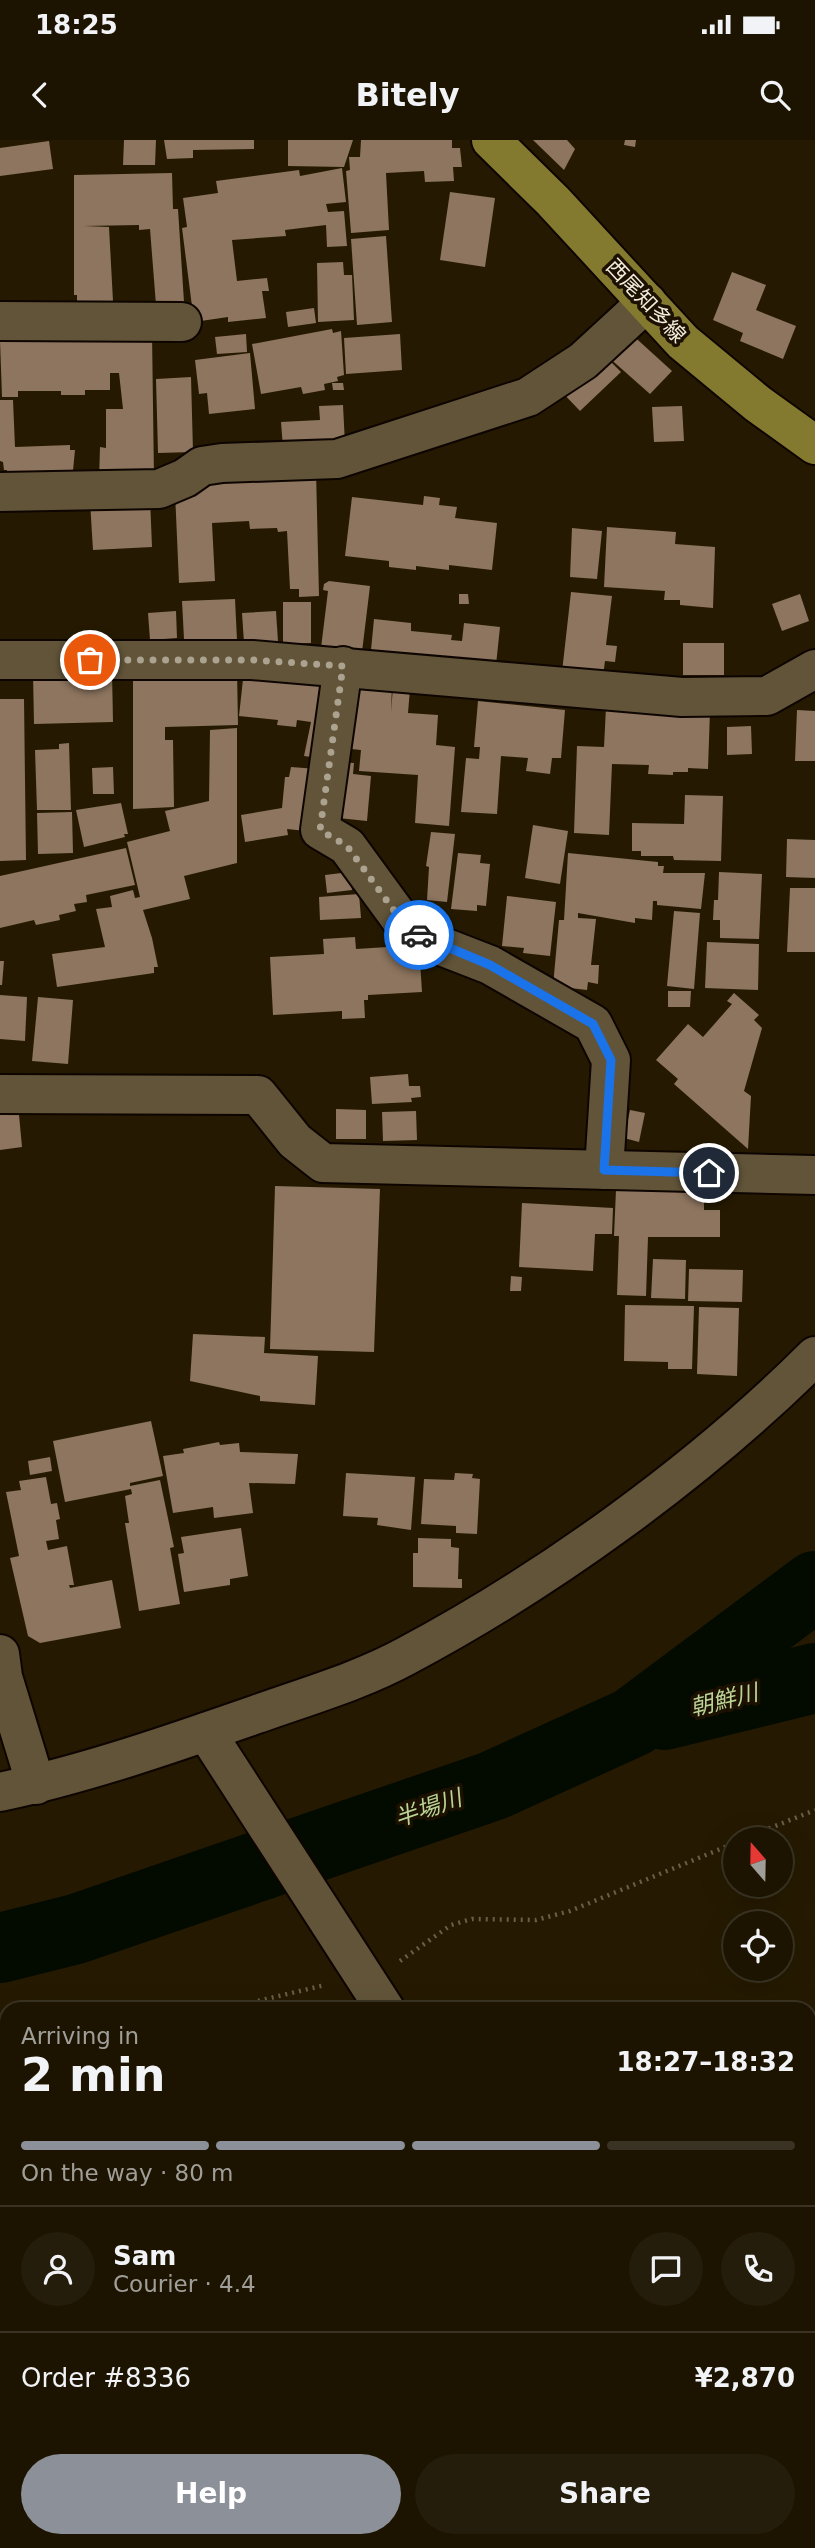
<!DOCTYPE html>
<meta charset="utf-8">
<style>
:root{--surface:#1c1401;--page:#251d0b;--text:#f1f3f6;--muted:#a09e99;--line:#3a3323;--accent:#8c9099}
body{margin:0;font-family:"DejaVu Sans","Noto Sans JP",sans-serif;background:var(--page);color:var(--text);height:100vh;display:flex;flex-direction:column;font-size:26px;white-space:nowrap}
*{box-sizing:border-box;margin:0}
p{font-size:23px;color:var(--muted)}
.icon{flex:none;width:38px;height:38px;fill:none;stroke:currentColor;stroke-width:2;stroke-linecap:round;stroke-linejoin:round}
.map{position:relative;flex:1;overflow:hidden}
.side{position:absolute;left:0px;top:1862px;width:816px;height:546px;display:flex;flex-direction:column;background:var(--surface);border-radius:21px 21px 0 0;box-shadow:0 7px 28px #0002,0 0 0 2px var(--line)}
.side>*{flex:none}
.needle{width:46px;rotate:340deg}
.tools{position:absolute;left:723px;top:1687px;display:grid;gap:14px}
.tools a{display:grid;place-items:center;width:70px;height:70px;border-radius:50%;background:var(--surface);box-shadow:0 7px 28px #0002,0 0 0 2px var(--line);font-size:35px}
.pin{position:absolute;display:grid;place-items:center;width:60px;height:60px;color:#fff;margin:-30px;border:4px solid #fff;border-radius:50%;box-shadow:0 2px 7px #0007}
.courier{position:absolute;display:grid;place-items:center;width:70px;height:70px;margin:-35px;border:5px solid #1a73e8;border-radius:50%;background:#fff;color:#222;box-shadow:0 2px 9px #0007}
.summary em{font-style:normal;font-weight:800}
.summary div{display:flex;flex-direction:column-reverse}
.summary{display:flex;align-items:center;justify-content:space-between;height:119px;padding:0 21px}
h1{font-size:46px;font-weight:800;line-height:52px}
.bar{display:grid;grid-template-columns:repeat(4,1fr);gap:10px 7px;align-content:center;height:84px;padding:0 21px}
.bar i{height:9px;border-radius:5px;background:var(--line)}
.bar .current{background:var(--accent)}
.bar p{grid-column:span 4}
.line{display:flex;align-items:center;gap:18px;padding:0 21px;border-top:2px solid var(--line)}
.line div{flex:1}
.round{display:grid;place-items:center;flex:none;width:74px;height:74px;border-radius:37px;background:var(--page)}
.button{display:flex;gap:14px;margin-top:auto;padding:14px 21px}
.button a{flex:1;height:80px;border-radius:42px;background:var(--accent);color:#fff;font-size:28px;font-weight:800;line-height:80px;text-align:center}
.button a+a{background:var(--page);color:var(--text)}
.status{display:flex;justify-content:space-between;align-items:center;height:49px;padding:0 35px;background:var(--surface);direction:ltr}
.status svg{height:19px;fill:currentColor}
header{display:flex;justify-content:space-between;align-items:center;height:91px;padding:0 21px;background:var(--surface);font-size:32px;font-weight:800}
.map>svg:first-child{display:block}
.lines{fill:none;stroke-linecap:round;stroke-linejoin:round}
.river{stroke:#030a00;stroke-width:70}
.building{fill:#8d755f}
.minor-casing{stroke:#0e0500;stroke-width:42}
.major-casing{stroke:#0e0500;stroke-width:42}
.path{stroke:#695f49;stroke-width:4.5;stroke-dasharray:2 5;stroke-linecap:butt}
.minor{stroke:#615439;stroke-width:38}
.major{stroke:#847a2f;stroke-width:38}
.done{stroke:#aba28f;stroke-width:7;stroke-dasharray:0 12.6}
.route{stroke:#1a73e8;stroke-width:9}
.labels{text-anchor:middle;stroke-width:7;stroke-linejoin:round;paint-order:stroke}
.street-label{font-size:21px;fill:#f3ebdc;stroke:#1c1100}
.water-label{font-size:23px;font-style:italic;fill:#bbd496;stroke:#1c1100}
</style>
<div class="status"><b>18:25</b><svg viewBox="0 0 49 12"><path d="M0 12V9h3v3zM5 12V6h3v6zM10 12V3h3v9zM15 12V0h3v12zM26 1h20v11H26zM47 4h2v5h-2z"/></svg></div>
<header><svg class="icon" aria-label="back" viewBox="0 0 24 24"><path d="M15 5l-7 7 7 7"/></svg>Bitely<svg class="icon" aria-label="search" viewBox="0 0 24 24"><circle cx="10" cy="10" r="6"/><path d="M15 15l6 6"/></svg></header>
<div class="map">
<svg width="815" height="2408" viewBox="0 0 815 2408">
<rect width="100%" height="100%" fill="#251a01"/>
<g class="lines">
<g class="river">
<polyline points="664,1575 815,1538"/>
<polyline points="0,1808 76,1789 492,1646 633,1582 815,1446"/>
</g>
</g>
<g class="building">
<polygon points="124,0 156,0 155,25 123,25"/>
<polygon points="164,0 254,0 254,9 193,10 193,18 167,19"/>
<polygon points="288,0 353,0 344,27 288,26"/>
<polygon points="361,0 452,0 452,8 460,8 462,27 453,27 454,41 425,42 424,31 386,33 389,90 351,93 346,31 350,30 349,17 360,17"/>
<polygon points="533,0 567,0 575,9 564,30"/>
<polygon points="625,0 636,0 635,7 624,5"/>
<polygon points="49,1 53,29 0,36 0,8"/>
<polygon points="342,28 346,62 326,64 328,72 344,71 347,106 327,107 326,85 285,90 286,96 232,100 237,141 267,138 269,151 262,151 266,178 228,182 228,177 194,182 182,88 187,87 183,58 218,53 216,41 299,30 300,36"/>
<polygon points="172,33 173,69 178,69 184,162 156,165 150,89 139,90 139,85 84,86 109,87 113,161 77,161 77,155 74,155 74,35"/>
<polygon points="450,52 495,58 485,127 440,120"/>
<polygon points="386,96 392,182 357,185 351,99"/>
<polygon points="343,122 344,135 352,135 354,180 318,182 317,123"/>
<polygon points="732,132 766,145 756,170 796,186 783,219 740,201 743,193 713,180"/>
<polygon points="314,168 316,183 288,187 286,172"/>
<polygon points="332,189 333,193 341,191 344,235 337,237 338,241 324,244 325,250 303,254 301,247 261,254 252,204"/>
<polygon points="628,191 672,231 650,254 606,215"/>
<polygon points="10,192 152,193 154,338 99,340 100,307 106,308 106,269 123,269 119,233 110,233 110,250 85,250 85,255 61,255 61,251 18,251 18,257 2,257 0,201 10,201"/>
<polygon points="246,194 247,212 217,214 215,197"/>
<polygon points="400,194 402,230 346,234 344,198"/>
<polygon points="601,212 621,232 580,271 560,250"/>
<polygon points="250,213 255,269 209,274 207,253 199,254 195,220"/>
<polygon points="191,237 193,312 158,313 156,239"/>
<polygon points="332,243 343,243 344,250 333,250"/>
<polygon points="0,260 13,260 15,307 70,305 70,310 75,310 72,341 7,343 7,330 4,330 3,322 0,321"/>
<polygon points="343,265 345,304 283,308 281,282 320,280 319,266"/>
<polygon points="682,266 684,301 654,302 652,267"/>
<polygon points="316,330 319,456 299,457 299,449 290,449 287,391 278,392 277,388 250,389 249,381 212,383 215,441 179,443 175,352 202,351 202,336"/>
<polygon points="424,356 440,358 439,365 457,367 455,378 497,383 492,430 449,425 449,430 416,426 416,430 389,427 389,421 345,416 352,357 423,365"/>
<polygon points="150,358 152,407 93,410 90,361"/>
<polygon points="607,387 676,392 675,404 715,407 713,468 680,465 680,460 664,460 665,451 604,447"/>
<polygon points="572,388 602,391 597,439 570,437"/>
<polygon points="329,441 370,446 362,512 321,508 328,451 323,450 324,444"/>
<polygon points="571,452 612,456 606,505 617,506 615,522 605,521 603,536 562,532"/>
<polygon points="459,454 468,454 469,464 459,464"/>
<polygon points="800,454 809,481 782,491 772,464"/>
<polygon points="235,459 237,500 184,499 182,461"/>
<polygon points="283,462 311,462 311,503 283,504"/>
<polygon points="176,471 177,498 150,500 148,473"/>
<polygon points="276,471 278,502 244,503 242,473"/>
<polygon points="374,479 411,483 411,491 452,495 451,500 462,501 464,483 500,487 496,525 460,521 460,518 449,517 449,520 371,510"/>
<rect x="683" y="503" width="41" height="32"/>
<polygon points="133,530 237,530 238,585 165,587 165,600 173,600 174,667 133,669"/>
<polygon points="244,530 322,539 318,618 304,616 311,582 297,580 296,587 277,585 278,580 239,576"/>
<polygon points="112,532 113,582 34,584 33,534"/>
<polygon points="360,544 392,546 391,572 393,547 410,549 408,573 438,575 436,605 455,607 449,686 415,683 418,635 359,631 361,610 341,608 344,568 358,568"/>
<polygon points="0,559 24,559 26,720 0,721"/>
<polygon points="478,561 565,570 561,618 552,618 550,634 526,631 528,618 501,616 497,674 461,672 466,618 479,619 480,607 474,607"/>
<polygon points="606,567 710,571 708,629 688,628 688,632 673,632 673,635 648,634 649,625 612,624 609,695 574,693 577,606 604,607"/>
<polygon points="797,570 815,571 815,621 795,621"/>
<polygon points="751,586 752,614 727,615 727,587"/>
<polygon points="237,588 237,723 184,736 190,759 143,770 152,798 158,827 154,827 154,833 57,847 52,814 105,807 96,769 112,767 110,756 133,750 135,758 140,757 127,702 170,691 165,671 209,661 210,590"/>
<polygon points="69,603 71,670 37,670 35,610 59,609 59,604"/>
<polygon points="337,622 354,623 353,634 371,636 367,681 329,677"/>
<polygon points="113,627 114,654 93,654 92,628"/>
<polygon points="291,627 317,629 306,691 287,689 288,695 245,702 241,675 282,668 285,637 289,637"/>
<polygon points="685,655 723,656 721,721 674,720 673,716 641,716 641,711 632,711 632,683 684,684"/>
<polygon points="121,663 128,694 124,694 125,697 84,707 76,670"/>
<polygon points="72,672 73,713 38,714 37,673"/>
<polygon points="533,685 568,691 560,744 525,738"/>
<polygon points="431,692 455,694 447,762 427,760 429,727 426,726"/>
<polygon points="787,699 815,700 815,738 786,737"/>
<polygon points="126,708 135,745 86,755 87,762 74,764 76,771 59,775 60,780 36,785 34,780 0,788 0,736"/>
<polygon points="458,713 481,715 480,723 490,724 486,766 477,765 477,771 451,769"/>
<polygon points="568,713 658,722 658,726 664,726 663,733 705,733 701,769 657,765 657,761 653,761 652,780 635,778 635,783 578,773 578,778 596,779 591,825 599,825 598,844 588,842 587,850 553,846 559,780 564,780"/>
<polygon points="350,732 352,750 327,753 325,735"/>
<polygon points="719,732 762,734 759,799 720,798 720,780 713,780 714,760 718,760"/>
<polygon points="790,748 815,748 815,812 787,812"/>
<polygon points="359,754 361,778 320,780 319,757"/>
<polygon points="507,756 556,762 550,816 523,813 524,808 502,806"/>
<polygon points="674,771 700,773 694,849 667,846"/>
<polygon points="355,797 356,809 419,805 422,852 368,855 368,860 364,860 365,878 342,879 342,871 273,875 270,817 324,814 323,799"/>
<polygon points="707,802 759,804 758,850 705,848"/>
<polygon points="0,821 4,821 2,845 0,845"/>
<polygon points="668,851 691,851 690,867 668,867"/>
<polygon points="734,853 759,875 754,880 762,888 744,951 751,956 748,1009 674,944 678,939 656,920 688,884 703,897 732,864 727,861"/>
<polygon points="0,855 27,857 25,901 0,899"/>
<polygon points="38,857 73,860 68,924 32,921"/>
<polygon points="408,934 409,946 420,946 421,957 411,958 412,962 372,964 370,937"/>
<polygon points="336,969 366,970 366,999 336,999"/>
<polygon points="630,970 645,973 639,1002 624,998"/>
<polygon points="416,971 417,1000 383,1001 382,972"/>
<polygon points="6,974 19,975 22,1007 0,1010 0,975"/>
<polygon points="275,1046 380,1049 374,1212 270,1209"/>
<polygon points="616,1050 704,1053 704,1070 720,1070 720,1097 648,1097 646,1156 617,1155 619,1096 614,1096"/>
<polygon points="522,1063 613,1068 612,1094 595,1094 593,1131 519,1127"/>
<polygon points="653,1119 686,1120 685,1159 651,1158"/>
<polygon points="689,1129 743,1130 742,1162 688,1161"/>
<polygon points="511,1136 522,1137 521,1151 510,1151"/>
<polygon points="625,1165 694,1166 692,1229 668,1229 668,1222 624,1221"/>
<polygon points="699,1167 739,1168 737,1236 697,1234"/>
<polygon points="193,1194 265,1197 264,1213 318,1216 315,1265 260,1261 260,1256 190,1241"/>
<polygon points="151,1281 163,1336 130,1343 130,1346 160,1340 174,1407 170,1408 180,1464 139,1471 125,1383 129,1383 125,1356 132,1354 131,1349 65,1362 53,1301"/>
<polygon points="219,1302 220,1305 239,1303 240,1312 298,1314 295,1344 249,1343 253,1373 214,1378 213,1367 173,1373 163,1316 184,1313 183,1309"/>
<polygon points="50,1317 52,1331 30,1335 28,1321"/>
<polygon points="346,1333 415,1337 411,1390 377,1385 378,1378 343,1376"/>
<polygon points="455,1333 473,1334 472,1338 480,1339 477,1394 456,1393 456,1386 421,1384 424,1339 454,1340"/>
<polygon points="46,1337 51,1364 57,1363 60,1379 56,1380 59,1399 46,1401 48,1410 67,1406 74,1445 69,1445 70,1448 112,1440 121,1488 40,1503 28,1496 10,1418 19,1416 6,1352 21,1350 19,1341"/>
<polygon points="241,1388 248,1436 230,1439 230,1445 184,1452 178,1414 184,1413 181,1397"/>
<polygon points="418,1398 451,1399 451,1407 459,1408 458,1439 462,1439 462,1448 413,1447 413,1413 418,1413"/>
</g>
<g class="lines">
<g class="minor-casing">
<g id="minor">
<polyline points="0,181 182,182"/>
<polyline points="0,352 159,349 185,338 202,326 222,323 337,319 528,257 583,221 647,162"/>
<polyline points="0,520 252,520 682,557 767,556 815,529"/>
<polyline points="343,526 320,690 347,706 401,780 423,799 490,825 593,884 611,920 604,1030"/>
<polyline points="0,954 258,955 295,1001 323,1023 815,1035"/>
<polyline points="0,1514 3,1537 36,1645"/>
<polyline points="206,1592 385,1869"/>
<path d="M 0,1652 C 89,1633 177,1602 263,1572 C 311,1555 362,1540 406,1516 C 549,1440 701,1330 815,1216"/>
<polyline points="0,2273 7,2269"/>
<polyline points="698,2401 702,2408"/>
</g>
</g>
<g class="major-casing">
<polyline id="major" points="491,0 553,61 683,202 758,264 815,305"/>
</g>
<g class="path">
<polyline points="743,1699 815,1670"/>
<polyline points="400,1821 451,1785 472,1779 536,1780 570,1771 735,1703"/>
<polyline points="224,1869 325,1845"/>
<polyline points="0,1921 7,1920"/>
<polyline points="808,2241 815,2237"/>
</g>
<use href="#minor" class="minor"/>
<use href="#major" class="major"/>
</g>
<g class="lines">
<polyline class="done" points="90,520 253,520 343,526 320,690 347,706 401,780 419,795"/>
<polyline class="route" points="419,795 490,825 593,884 611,920 604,1030 709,1033"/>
</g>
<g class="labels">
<g class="street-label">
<text transform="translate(646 161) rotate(47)" y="7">西尾知多線</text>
</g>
<g class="water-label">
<text transform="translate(724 1560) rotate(-14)" y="8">朝鮮川</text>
<text transform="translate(428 1668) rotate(-19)" y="8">半場川</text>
</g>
</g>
</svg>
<div class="tools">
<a><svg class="needle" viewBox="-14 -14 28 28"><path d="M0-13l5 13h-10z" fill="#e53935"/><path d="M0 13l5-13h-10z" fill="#a09e99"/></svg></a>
<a><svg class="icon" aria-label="locate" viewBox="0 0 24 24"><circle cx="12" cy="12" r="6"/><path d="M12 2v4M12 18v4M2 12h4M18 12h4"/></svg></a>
</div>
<div class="pin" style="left:90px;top:520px;background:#ea580c"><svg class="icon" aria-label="bag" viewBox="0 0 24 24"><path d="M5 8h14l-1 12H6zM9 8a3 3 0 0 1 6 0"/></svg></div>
<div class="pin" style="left:709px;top:1033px;background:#1f2937"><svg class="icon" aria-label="home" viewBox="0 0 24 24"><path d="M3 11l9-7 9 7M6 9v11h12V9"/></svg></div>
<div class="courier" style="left:419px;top:795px"><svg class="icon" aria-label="car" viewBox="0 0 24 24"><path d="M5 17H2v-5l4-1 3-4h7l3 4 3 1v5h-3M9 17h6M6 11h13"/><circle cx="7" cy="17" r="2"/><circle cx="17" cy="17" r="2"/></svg></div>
<section class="side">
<div class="summary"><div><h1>2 min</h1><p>Arriving in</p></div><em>18:27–18:32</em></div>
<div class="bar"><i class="current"></i><i class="current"></i><i class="current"></i><i></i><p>On the way · 80 m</p></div>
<div class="line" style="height:126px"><a class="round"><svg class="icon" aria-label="person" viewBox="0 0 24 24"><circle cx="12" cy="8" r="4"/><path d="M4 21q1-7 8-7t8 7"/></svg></a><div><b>Sam</b><p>Courier · 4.4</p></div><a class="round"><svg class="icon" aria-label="chat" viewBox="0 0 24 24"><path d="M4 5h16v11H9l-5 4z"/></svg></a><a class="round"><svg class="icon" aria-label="phone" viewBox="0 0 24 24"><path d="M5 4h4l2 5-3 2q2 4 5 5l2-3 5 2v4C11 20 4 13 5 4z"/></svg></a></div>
<div class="line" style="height:91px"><div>Order #8336</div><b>¥2,870</b></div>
<div class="button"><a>Help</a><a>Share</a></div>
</section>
</div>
